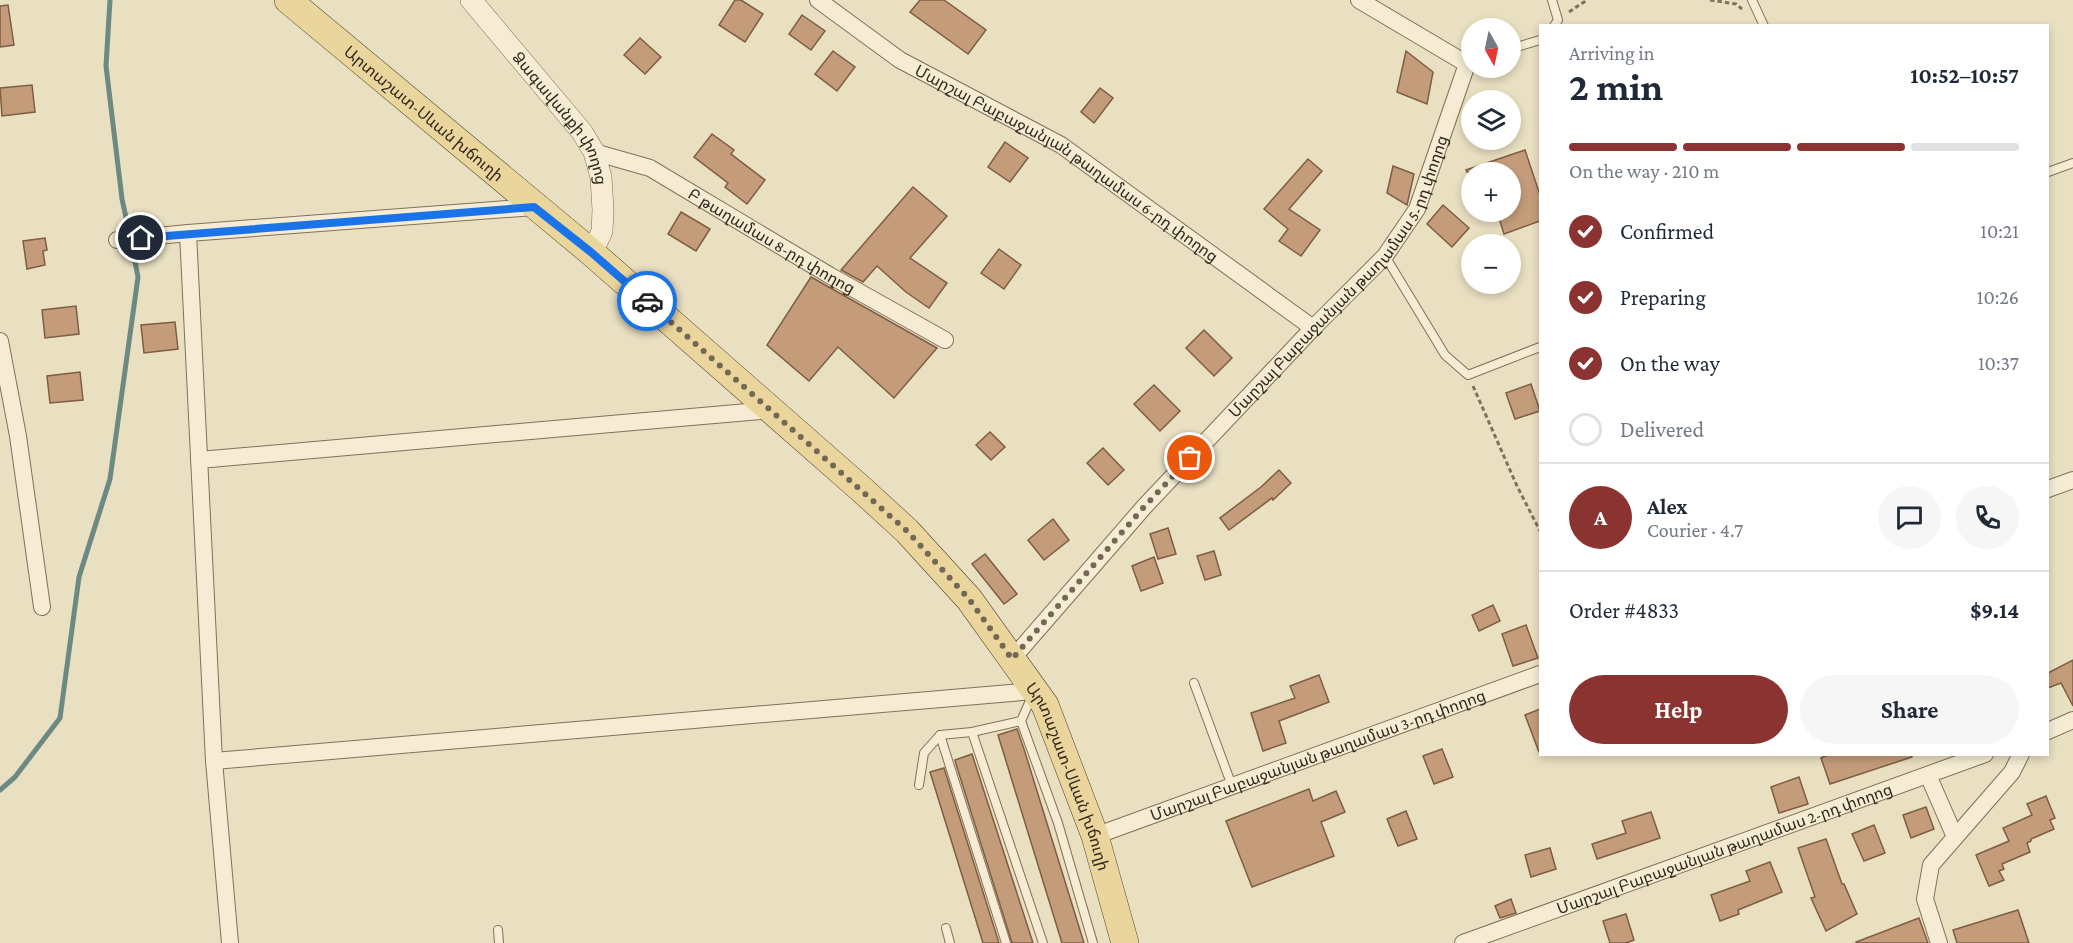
<!DOCTYPE html>
<meta charset="utf-8">
<style>
:root{--surface:#fff;--page:#f6f6f7;--text:#1f2937;--muted:#747a83;--line:#e0e1e3;--accent:#8a3330}
body{margin:0;font-family:"Crimson Pro","Noto Sans Armenian",serif;background:var(--page);color:var(--text);height:100vh;display:flex;flex-direction:column;font-size:22px;white-space:nowrap}
*{box-sizing:border-box;margin:0}
p{font-size:20px;color:var(--muted)}
.icon{flex:none;width:33px;height:33px;fill:none;stroke:currentColor;stroke-width:2;stroke-linecap:round;stroke-linejoin:round}
.map{position:relative;flex:1;overflow:hidden}
.drawer{position:absolute;left:1539px;top:24px;width:510px;height:732px;display:flex;flex-direction:column;background:var(--surface);border-radius:0px;box-shadow:0 3px 9px #0003}
.drawer>*{flex:none}
.needle{width:39px;rotate:171deg}
.tools{position:absolute;left:1461px;top:18px;display:grid;gap:12px}
.tools a{display:grid;place-items:center;width:60px;height:60px;border-radius:50%;background:var(--surface);box-shadow:0 3px 9px #0003;font-size:30px}
.pin{position:absolute;display:grid;place-items:center;width:51px;height:51px;color:#fff;margin:-26px;border:3px solid #fff;border-radius:50%;box-shadow:0 2px 6px #0007}
.courier{position:absolute;display:grid;place-items:center;width:60px;height:60px;margin:-30px;border:4px solid #1a73e8;border-radius:50%;background:#fff;color:#222;box-shadow:0 2px 8px #0007}
.overview em{font-style:normal;font-weight:700}
.overview div{display:flex;flex-direction:column-reverse}
.overview{display:flex;align-items:center;justify-content:space-between;height:102px;padding:0 30px}
h1{font-size:39px;font-weight:700;line-height:45px}
.bar{display:grid;grid-template-columns:repeat(4,1fr);gap:9px 6px;align-content:center;height:72px;padding:0 30px}
.bar i{height:8px;border-radius:4px;background:var(--line)}
.bar .active{background:var(--accent)}
.bar p{grid-column:span 4}
.line{display:flex;align-items:center;gap:15px;padding:0 30px;border-top:2px solid var(--line)}
.line div{flex:1}
.round{display:grid;place-items:center;flex:none;width:63px;height:63px;border-radius:32px;background:var(--page)}
ol{padding:0 30px;list-style:none}
li{display:flex;align-items:center;gap:18px;height:66px}
li p{margin-inline-start:auto}
li .icon{padding:6px;border-radius:50%;background:var(--accent);color:#fff;stroke-width:4}
li:last-child{color:var(--muted)}
li i{width:33px;height:33px;border:3px solid var(--line);border-radius:50%}
.primary-button{display:flex;gap:12px;margin-top:auto;padding:12px 30px}
.primary-button a{flex:1;height:69px;border-radius:36px;background:var(--accent);color:#fff;font-size:24px;font-weight:700;line-height:69px;text-align:center}
.primary-button a+a{background:var(--page);color:var(--text)}
.map>svg:first-child{display:block}
.lines{fill:none;stroke-linecap:round;stroke-linejoin:round}
.stream{stroke:#6c8983;stroke-width:5}
.building{fill:#c49c7a;stroke:#7e5d43;stroke-width:1.5}
.service-casing{stroke:#81715a;stroke-width:10}
.minor-casing{stroke:#81715a;stroke-width:18}
.tertiary-casing{stroke:#81715a;stroke-width:22}
.primary-casing{stroke:#4f3f2f;stroke-width:28}
.path{stroke:#81715a;stroke-width:3;stroke-dasharray:4.5 3;stroke-linecap:butt}
.service{stroke:#f5ecd3;stroke-width:8}
.minor{stroke:#f5ecd3;stroke-width:16}
.tertiary{stroke:#f5ecd3;stroke-width:21}
.primary{stroke:#ead59c;stroke-width:27}
.done{stroke:#726856;stroke-width:6;stroke-dasharray:0 10.8}
.route{stroke:#1a73e8;stroke-width:8}
.labels{text-anchor:middle;stroke-width:4.5;stroke-linejoin:round;paint-order:stroke}
.street-label{font-size:16px;fill:#32281d;stroke:#f1e9d0}
</style>
<div class="map">
<svg width="2073" height="943" viewBox="0 0 2073 943">
<rect width="100%" height="100%" fill="#e9dfc1"/>
<g class="lines">
<g class="stream">
<polyline points="110,0 106,66 122,199 130,236"/>
<polyline points="0,790 15,777 60,718 79,577 110,479 138,277 131,241"/>
</g>
</g>
<g class="building">
<polygon points="735,0 741,0 763,14 745,42 719,25"/>
<polygon points="920,0 944,0 986,30 968,54 910,12"/>
<polygon points="8,5 14,45 0,47 0,6"/>
<polygon points="802,15 825,31 811,50 789,34"/>
<polygon points="640,38 661,57 645,74 624,55"/>
<polygon points="833,51 855,67 837,91 815,74"/>
<polygon points="1406,51 1433,72 1427,104 1397,92"/>
<polygon points="32,85 35,112 2,116 0,88"/>
<polygon points="1100,88 1113,98 1094,123 1081,112"/>
<polygon points="712,134 734,150 731,154 765,180 747,204 725,187 728,183 694,157"/>
<polygon points="1005,142 1028,158 1010,182 988,167"/>
<polygon points="1525,150 1540,195 1540,221 1504,234 1497,212 1510,212 1510,172 1467,172 1466,170"/>
<polygon points="1308,159 1322,171 1289,209 1320,230 1301,256 1279,241 1288,229 1264,209"/>
<polygon points="1393,166 1414,174 1407,205 1387,193"/>
<polygon points="913,187 947,216 910,258 947,283 929,308 906,292 877,266 863,282 841,270"/>
<polygon points="1443,205 1469,228 1452,247 1427,224"/>
<polygon points="681,212 710,229 696,251 668,234"/>
<polygon points="45,238 47,250 43,251 45,265 27,269 23,241"/>
<polygon points="999,249 1021,265 1004,289 981,273"/>
<polygon points="811,277 937,348 894,398 838,347 809,381 767,345"/>
<polygon points="76,306 79,334 45,338 42,310"/>
<polygon points="175,322 178,349 144,353 141,325"/>
<polygon points="1204,330 1232,358 1214,376 1186,348"/>
<polygon points="80,372 83,400 50,403 47,376"/>
<polygon points="1531,384 1540,411 1515,419 1506,393"/>
<polygon points="1154,385 1180,411 1160,431 1134,404"/>
<polygon points="990,432 1005,447 991,460 976,445"/>
<polygon points="1103,448 1124,470 1108,485 1087,463"/>
<polygon points="1279,470 1291,483 1273,500 1272,498 1229,530 1220,518 1261,487"/>
<polygon points="1053,519 1069,540 1044,560 1028,540"/>
<polygon points="1168,528 1176,554 1158,559 1150,534"/>
<polygon points="1214,551 1221,575 1205,580 1197,556"/>
<polygon points="985,554 1017,594 1004,604 972,564"/>
<polygon points="1154,557 1163,583 1141,591 1132,566"/>
<polygon points="1493,605 1500,621 1479,631 1472,615"/>
<polygon points="1526,625 1538,658 1513,666 1502,634"/>
<polygon points="2073,660 2073,706 2061,683 2048,688 2048,673"/>
<polygon points="1319,675 1329,702 1279,721 1286,743 1263,751 1251,713 1295,698 1290,686"/>
<polygon points="1540,709 1540,752 1539,752 1525,715"/>
<polygon points="1017,729 1024,749 1084,943 1062,943 998,735"/>
<polygon points="1442,749 1453,777 1434,784 1423,756"/>
<polygon points="972,754 1033,943 1012,943 956,764 955,760"/>
<polygon points="1830,754 1911,754 1912,757 1830,784 1821,758"/>
<polygon points="944,768 999,943 983,943 930,772"/>
<polygon points="1799,777 1808,804 1779,813 1771,787"/>
<polygon points="1309,789 1313,801 1336,791 1345,812 1321,822 1334,856 1252,887 1226,821"/>
<polygon points="2046,796 2055,818 2050,820 2054,829 2031,839 2031,841 2027,843 2030,852 2002,864 2004,869 1999,871 2004,880 1989,886 1976,855 2009,841 2003,828 2032,815 2027,804"/>
<polygon points="1926,807 1934,829 1911,838 1903,815"/>
<polygon points="1406,811 1417,839 1398,846 1387,819"/>
<polygon points="1651,812 1660,838 1597,859 1592,844 1626,833 1622,821"/>
<polygon points="1874,825 1885,853 1864,861 1852,834"/>
<polygon points="1826,839 1842,884 1844,884 1857,914 1826,931 1811,898 1815,897 1798,848"/>
<polygon points="1550,848 1556,869 1531,877 1525,855"/>
<polygon points="1770,862 1782,892 1738,910 1739,914 1720,921 1711,895 1750,881 1746,871"/>
<polygon points="1511,899 1516,913 1500,918 1495,906"/>
<polygon points="2018,910 2029,943 1957,943 1953,930"/>
<polygon points="1626,914 1634,940 1626,943 1610,943 1603,921"/>
<polygon points="1919,918 1928,943 1857,943 1856,942"/>
</g>
<g class="lines">
<g class="service-casing">
<g id="service">
<polyline points="1552,0 1558,20 1554,26"/>
<polyline points="1752,0 1764,26"/>
<polyline points="1510,49 1540,40"/>
<polyline points="2048,172 2073,163"/>
<polyline points="1385,256 1445,355 1468,375 1540,347"/>
<polyline points="1194,683 1232,786"/>
<polyline points="1021,721 1058,823 1093,943"/>
<polyline points="972,732 1043,943"/>
<polyline points="940,735 1006,943"/>
<polyline points="919,785 924,753 940,735 972,732 1021,721 1032,696"/>
<polyline points="946,928 950,943"/>
<polyline points="498,930 499,943"/>
</g>
</g>
<g class="minor-casing">
<g id="minor">
<path id="s1" d="M 818,0 L 900,60 L 1061,145 L 1313,328"/>
<path id="s2" d="M 594,152 L 650,168 L 829,275 L 945,340"/>
<polyline points="188,233 214,761 230,943"/>
<polyline points="117,240 188,233 534,207"/>
<polyline points="0,341 18,436 42,607"/>
<polyline points="199,460 771,410"/>
<polyline points="2048,489 2073,480"/>
<path id="s3" d="M 1012,659 L 1144,507 L 1313,328 L 1385,256 L 1417,209 L 1467,64 L 1359,0"/>
<polyline points="2048,731 2073,720"/>
<polyline points="214,761 1034,691"/>
<polyline points="1928,775 1955,837"/>
<path id="s4" d="M 1095,836 L 1540,674"/>
<path id="s5" d="M 1463,943 L 1985,754"/>
<polyline points="1939,943 1925,899 1931,865 2012,772 2021,754"/>
</g>
</g>
<g class="tertiary-casing">
<g id="tertiary">
<path id="s6" d="M 471,0 L 582,132 L 594,152 L 601,177 L 603,210 L 602,231 L 592,253"/>
</g>
</g>
<g class="primary-casing">
<g id="primary">
<path id="s7" d="M 288,0 L 592,253 L 860,488 L 907,531 L 969,599 L 1045,705 L 1095,836 L 1125,943"/>
</g>
</g>
<g class="path">
<polyline points="1710,0 1736,4 1742,9"/>
<polyline points="1569,12 1587,0"/>
<polyline points="1473,386 1517,486 1540,531"/>
</g>
<use href="#service" class="service"/>
<use href="#minor" class="minor"/>
<use href="#tertiary" class="tertiary"/>
<use href="#primary" class="primary"/>
</g>
<g class="lines">
<polyline class="done" points="647,301 907,531 969,599 1012,659 1144,507 1190,458"/>
<polyline class="route" points="141,238 534,207 592,253 647,301"/>
</g>
<g class="labels">
<g class="street-label">
<text dy="6" stroke="none"><textPath href="#s7" startOffset="177">Արտաշատ-Սևան խճուղի</textPath></text>
<text dy="6" stroke="none"><textPath href="#s6" startOffset="150">Ձագավանքի փողոց</textPath></text>
<text dy="6" stroke="none"><textPath href="#s1" startOffset="298">Մարշալ Բաբաջանյան թաղամաս 6-րդ փողոց</textPath></text>
<text dy="6" stroke="none"><textPath href="#s2" startOffset="200">Բ թաղամաս 8-րդ փողոց</textPath></text>
<text dy="6" stroke="none"><textPath href="#s3" startOffset="506">Մարշալ Բաբաջանյան թաղամաս 5-րդ փողոց</textPath></text>
<text dy="6" stroke="none"><textPath href="#s4" startOffset="237">Մարշալ Բաբաջանյան թաղամաս 3-րդ փողոց</textPath></text>
<text dy="6" stroke="none"><textPath href="#s7" startOffset="1113">Արտաշատ-Սևան խճուղի</textPath></text>
<text dy="6" stroke="none"><textPath href="#s5" startOffset="278">Մարշալ Բաբաջանյան թաղամաս 2-րդ փողոց</textPath></text>
</g>
</g>
</svg>
<div class="tools">
<a><svg class="needle" viewBox="-14 -14 28 28"><path d="M0-13l5 13h-10z" fill="#e53935"/><path d="M0 13l5-13h-10z" fill="#747a83"/></svg></a>
<a><svg class="icon" aria-label="layers" viewBox="0 0 24 24"><path d="M12 4l9 5-9 5-9-5zM3 14l9 5 9-5"/></svg></a>
<a>+</a>
<a>−</a>
</div>
<div class="pin" style="left:1190px;top:458px;background:#ea580c"><svg class="icon" aria-label="bag" viewBox="0 0 24 24"><path d="M5 8h14l-1 12H6zM9 8a3 3 0 0 1 6 0"/></svg></div>
<div class="pin" style="left:141px;top:238px;background:#1f2937"><svg class="icon" aria-label="home" viewBox="0 0 24 24"><path d="M3 11l9-7 9 7M6 9v11h12V9"/></svg></div>
<div class="courier" style="left:647px;top:301px"><svg class="icon" aria-label="car" viewBox="0 0 24 24"><path d="M5 17H2v-5l4-1 3-4h7l3 4 3 1v5h-3M9 17h6M6 11h13"/><circle cx="7" cy="17" r="2"/><circle cx="17" cy="17" r="2"/></svg></div>
<section class="drawer">
<div class="overview"><div><h1>2 min</h1><p>Arriving in</p></div><em>10:52–10:57</em></div>
<div class="bar"><i class="active"></i><i class="active"></i><i class="active"></i><i></i><p>On the way · 210 m</p></div>
<ol>
<li><svg class="icon" aria-label="check" viewBox="0 0 24 24"><path d="M5 12l5 5 9-10"/></svg>Confirmed<p>10:21</p></li>
<li><svg class="icon" aria-label="check" viewBox="0 0 24 24"><path d="M5 12l5 5 9-10"/></svg>Preparing<p>10:26</p></li>
<li><svg class="icon" aria-label="check" viewBox="0 0 24 24"><path d="M5 12l5 5 9-10"/></svg>On the way<p>10:37</p></li>
<li><i></i>Delivered</li>
</ol>
<div class="line" style="height:108px"><b class="round" style="background:var(--accent);color:#fff">A</b><div><b>Alex</b><p>Courier · 4.7</p></div><a class="round"><svg class="icon" aria-label="chat" viewBox="0 0 24 24"><path d="M4 5h16v11H9l-5 4z"/></svg></a><a class="round"><svg class="icon" aria-label="phone" viewBox="0 0 24 24"><path d="M5 4h4l2 5-3 2q2 4 5 5l2-3 5 2v4C11 20 4 13 5 4z"/></svg></a></div>
<div class="line" style="height:78px"><div>Order #4833</div><b>$9.14</b></div>
<div class="primary-button"><a>Help</a><a>Share</a></div>
</section>
</div>
